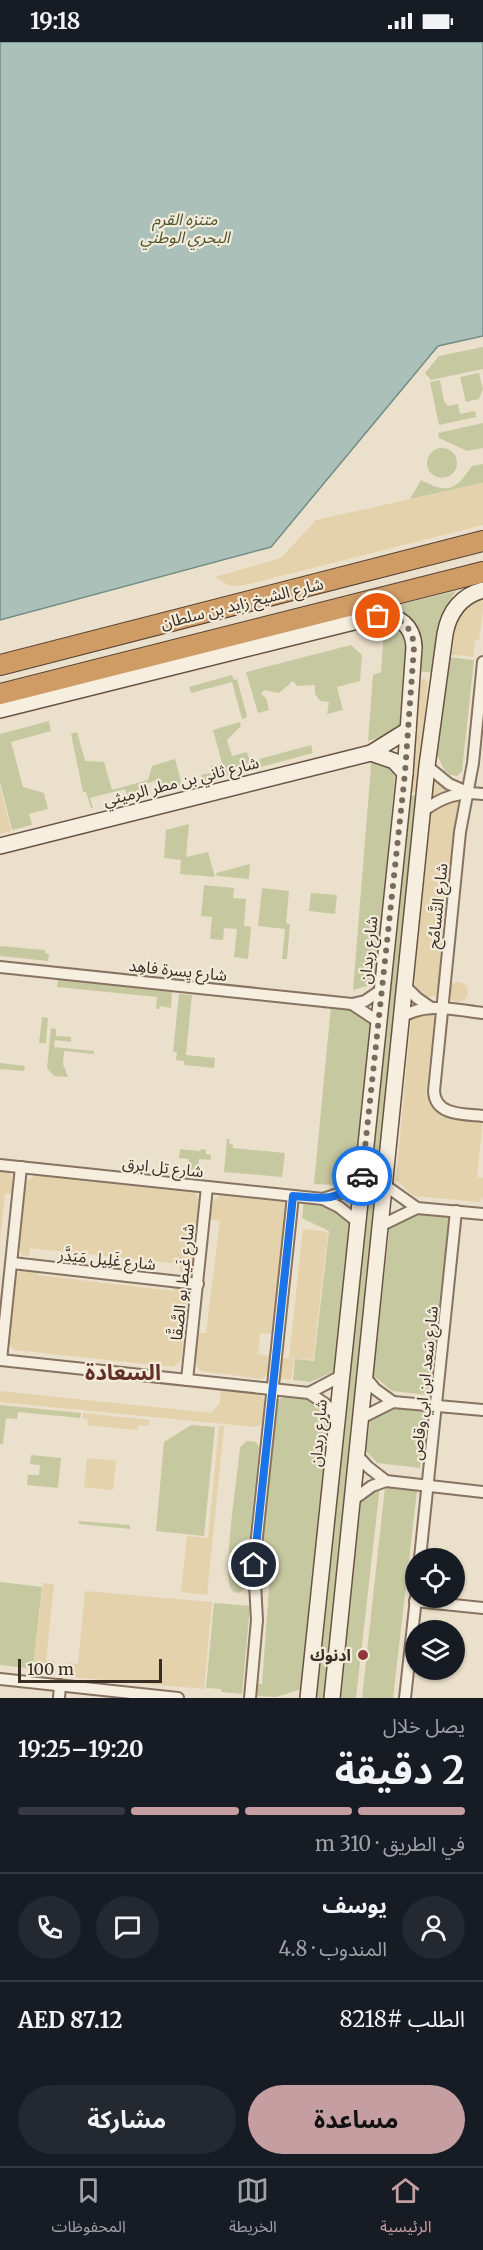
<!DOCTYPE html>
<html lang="ar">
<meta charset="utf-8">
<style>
:root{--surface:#171b24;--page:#242831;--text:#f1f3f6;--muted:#9ea1a6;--line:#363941;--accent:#c59ea2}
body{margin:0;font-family:Merriweather,"Noto Sans Arabic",serif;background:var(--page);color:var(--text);direction:rtl;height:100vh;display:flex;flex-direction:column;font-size:22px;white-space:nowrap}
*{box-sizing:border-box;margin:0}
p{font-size:20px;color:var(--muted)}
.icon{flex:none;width:33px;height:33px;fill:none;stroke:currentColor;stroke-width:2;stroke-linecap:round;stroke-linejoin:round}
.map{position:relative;height:1656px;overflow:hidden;direction:ltr}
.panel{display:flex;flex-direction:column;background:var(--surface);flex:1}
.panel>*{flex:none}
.tools{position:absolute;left:405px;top:1506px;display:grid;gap:12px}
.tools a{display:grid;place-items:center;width:60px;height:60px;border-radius:50%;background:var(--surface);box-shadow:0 2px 4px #0004;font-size:30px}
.scale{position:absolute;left:18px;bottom:15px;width:144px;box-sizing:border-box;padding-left:6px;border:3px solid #392c23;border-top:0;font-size:16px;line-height:21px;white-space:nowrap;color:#392c23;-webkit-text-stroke:4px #f3ebda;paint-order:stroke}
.pin{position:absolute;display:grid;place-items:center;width:51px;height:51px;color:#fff;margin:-26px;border:3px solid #fff;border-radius:50%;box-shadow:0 2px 6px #0007}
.courier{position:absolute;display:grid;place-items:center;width:60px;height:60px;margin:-30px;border:4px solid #1a73e8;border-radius:50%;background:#fff;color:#222;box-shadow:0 2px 8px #0007}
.head em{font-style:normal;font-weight:700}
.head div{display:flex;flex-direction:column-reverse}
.head{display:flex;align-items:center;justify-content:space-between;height:102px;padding:0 18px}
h1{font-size:39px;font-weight:700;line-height:45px}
.bar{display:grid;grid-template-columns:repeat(4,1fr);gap:9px 6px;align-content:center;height:72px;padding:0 18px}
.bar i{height:8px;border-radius:4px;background:var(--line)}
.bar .selected{background:var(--accent)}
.bar p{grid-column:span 4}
.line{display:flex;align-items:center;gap:15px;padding:0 18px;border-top:2px solid var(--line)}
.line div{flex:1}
.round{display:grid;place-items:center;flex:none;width:63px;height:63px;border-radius:32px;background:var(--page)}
.primary-button{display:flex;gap:12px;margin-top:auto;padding:12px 18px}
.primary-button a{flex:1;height:69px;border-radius:36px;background:var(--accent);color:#111;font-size:24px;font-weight:700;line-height:69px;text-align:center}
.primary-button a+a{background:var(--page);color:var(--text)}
.status{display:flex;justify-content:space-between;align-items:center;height:42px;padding:0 30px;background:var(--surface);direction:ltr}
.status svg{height:16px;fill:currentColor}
.dock{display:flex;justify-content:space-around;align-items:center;height:84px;border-top:2px solid var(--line);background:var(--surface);font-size:16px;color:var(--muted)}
.dock a{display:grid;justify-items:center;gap:3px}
.dock .selected{color:var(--accent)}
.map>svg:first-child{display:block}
.green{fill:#c6c9a0}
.sand{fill:#e4d2ac}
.water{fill:#abc0b9;stroke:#728e86;stroke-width:1.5}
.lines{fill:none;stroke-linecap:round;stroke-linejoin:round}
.street-casing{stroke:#867361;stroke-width:14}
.secondary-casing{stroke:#695444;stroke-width:18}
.highway-casing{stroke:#554234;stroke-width:22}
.street{stroke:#f6eede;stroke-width:10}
.secondary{stroke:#f6eede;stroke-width:15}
.highway{stroke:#d09c66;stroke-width:20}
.done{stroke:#776b5e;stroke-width:6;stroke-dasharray:0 10.8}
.route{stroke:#1a73e8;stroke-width:8}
.poi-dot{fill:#90373c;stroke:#f3ebda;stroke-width:2}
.labels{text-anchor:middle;stroke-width:4.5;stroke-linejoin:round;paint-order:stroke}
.park-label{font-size:16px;font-style:italic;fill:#4b532b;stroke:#f3ebda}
.street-label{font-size:16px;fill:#392c23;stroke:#f3ebda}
.poi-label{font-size:16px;font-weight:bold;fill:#392c23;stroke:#f3ebda;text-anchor:end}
.district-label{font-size:22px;font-weight:bold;fill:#612f26;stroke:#f3ebda}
</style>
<div class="status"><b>19:18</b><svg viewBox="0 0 49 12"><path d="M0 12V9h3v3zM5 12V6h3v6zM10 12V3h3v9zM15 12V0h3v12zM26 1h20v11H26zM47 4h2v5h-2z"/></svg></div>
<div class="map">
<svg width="483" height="1656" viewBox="0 0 483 1656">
<rect width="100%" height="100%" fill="#ebe0cb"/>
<g class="green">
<polygon points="483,305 483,327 431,338 425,331 439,314"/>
<polygon points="479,331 483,347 479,357 466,360 460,335"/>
<polygon points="440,338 444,359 448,364 458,362 460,372 475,369 476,375 439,383 430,340"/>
<polygon points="483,381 483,406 467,409 439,396 438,391"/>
<circle cx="442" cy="421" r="15"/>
<path d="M 483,422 L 483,441 L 410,457 L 421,438 C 448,452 455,449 472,424 Z"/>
<path d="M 456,549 C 436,574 437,601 433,631 L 419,629 L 412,581 L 405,573 L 394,564 Z"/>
<polygon points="385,573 407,595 399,689 368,699 373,633 381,630"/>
<polygon points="351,603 362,613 360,639 337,645 343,668 327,672 329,660 320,659 315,652 315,643 297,644 293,639 279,651 264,648 261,652 266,656 269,668 258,671 246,630"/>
<polygon points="448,615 474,618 462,729 457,734 451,733 445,729 437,713"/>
<polygon points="232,633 234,638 237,637 247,674 246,676 242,677 232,640 191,651 189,645"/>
<polygon points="49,679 51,689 11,700 23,745 44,751 48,767 29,772 32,783 12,788 0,740 0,692"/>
<polygon points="240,680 241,684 227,698 232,714 247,710 252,727 203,740 201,733 213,730 211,724 222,721 213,688"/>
<polygon points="77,690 85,719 104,720 112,748 148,738 152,724 175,717 182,743 158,750 155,739 144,742 146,750 128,755 125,747 90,756 93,766 91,766 86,750 83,750 71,692"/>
<polygon points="311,703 313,711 261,725 259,717"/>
<polygon points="372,712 391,723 395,735 375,942 353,948"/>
<polygon points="407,752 417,754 324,1656 313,1656"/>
<polygon points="189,782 186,815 208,810 215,835 180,832 181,818 164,816 166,788"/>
<polygon points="250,822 249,837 217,834 216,831"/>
<polygon points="204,843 234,846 233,856 246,857 244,884 251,885 248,917 234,915 237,887 224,886 223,898 210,897 212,875 201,874"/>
<polygon points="262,846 289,849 286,881 290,882 287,917 282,917 285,887 258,884"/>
<polygon points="311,851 337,853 335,872 309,869"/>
<polygon points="0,904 45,908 45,911 49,912 48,919 0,914"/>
<polygon points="58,935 153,945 153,948 172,950 171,966 160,964 159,967 156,967 157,955 57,945"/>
<polygon points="179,952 192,953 186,1013 215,1016 214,1026 184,1023 184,1019 176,1018 177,1010 173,1010"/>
<polygon points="331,964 351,966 371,981 354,1136 336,1143 314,1142"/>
<polygon points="42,975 48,976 46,1001 39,1001"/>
<polygon points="51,986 56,987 56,994 71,995 71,1000 55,998 54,1005 94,1009 94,1012 64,1009 63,1022 68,1035 54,1034 47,1026"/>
<polygon points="0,1021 25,1024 24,1029 0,1027"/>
<polygon points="227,1097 230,1097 229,1102 233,1103 233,1106 285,1111 282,1135 224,1130"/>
<polygon points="180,1107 200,1109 201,1107 206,1108 206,1112 211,1113 211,1118 199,1117 198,1130 188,1129 189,1117 179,1116"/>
<polygon points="304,1159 321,1161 350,1179 335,1329 310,1340 293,1338 295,1317 314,1319 329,1189 302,1176"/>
<polygon points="414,1170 450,1174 428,1353 392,1349 373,1333 390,1182"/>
<polygon points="286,1353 311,1356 332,1373 302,1647 276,1655 256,1654 257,1642 262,1642 270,1533 260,1520 278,1358"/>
<polygon points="0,1363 81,1371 80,1376 18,1370 17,1377 6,1376 3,1402 0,1402"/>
<polygon points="383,1365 426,1370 420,1426 377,1421 366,1409 371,1371"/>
<polygon points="191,1383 215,1385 204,1494 156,1489 164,1400"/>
<path d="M 247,1399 L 256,1400 L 259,1405 C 255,1448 249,1492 248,1535 C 248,1548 235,1558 230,1544 C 223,1526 238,1430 240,1405 Z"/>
<polygon points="31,1413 61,1416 58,1446 27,1443 28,1433 39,1433 40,1423 30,1422"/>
<polygon points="380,1444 356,1656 339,1656 362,1451"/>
<polygon points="385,1445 417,1449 393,1656 362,1656"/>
<polygon points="79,1479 130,1483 130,1487 79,1482"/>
<polygon points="0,1540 42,1545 33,1627 0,1623"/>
<polygon points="214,1561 250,1564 242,1652 221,1650 221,1647 206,1646"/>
</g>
<g class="sand">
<polygon points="483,441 483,483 245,543 230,544 215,535 281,516 316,478"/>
<polygon points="483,547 483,568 479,598 475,598 473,615 447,612 451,578"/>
<polygon points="424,636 428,640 417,751 409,750 420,640"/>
<polygon points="430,735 456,748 428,758"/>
<polygon points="0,745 11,789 0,792"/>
<polygon points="459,756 438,952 428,956 418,950 414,939 431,773 435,765"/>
<circle cx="458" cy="950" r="10"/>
<polygon points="430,968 434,972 434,978 426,1051 438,1071 483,1075 477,1135 483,1136 483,1156 479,1160 414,1154 396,1138 411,976"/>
<polygon points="0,1129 9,1130 13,1137 12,1152 5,1152 0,1198"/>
<polygon points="36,1132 194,1149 201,1160 193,1223 187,1230 180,1230 180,1222 30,1206 29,1214 22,1213 18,1204 25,1141"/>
<polygon points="221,1151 287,1157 290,1162 275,1292 260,1291 258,1312 270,1314 268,1331 262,1337 201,1329 194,1322 197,1291 206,1291 220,1179 210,1177 212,1161"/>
<polygon points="303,1187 328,1190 313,1318 289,1316"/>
<polygon points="24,1226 38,1227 38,1233 173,1249 174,1243 181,1244 188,1252 181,1318 173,1325 14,1308 9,1302 17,1231"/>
<polygon points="281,1316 294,1317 291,1338 282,1337 279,1332"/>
<polygon points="0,1349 211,1371 220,1361 221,1349 261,1353 265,1360 262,1382 255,1385 0,1360"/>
<polygon points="83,1371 149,1378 149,1384 138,1383 137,1388 87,1383 88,1377 83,1377"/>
<polygon points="219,1384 224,1384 207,1553 181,1550 187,1494 208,1496"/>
<polygon points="87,1416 116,1419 113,1448 84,1445"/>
<polygon points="43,1541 54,1542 46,1618 55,1620 54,1628 49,1632 33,1630"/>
<polygon points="85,1549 212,1560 204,1647 71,1635 67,1628 68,1621 78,1622"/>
</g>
<polygon class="water" points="0,0 483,0 483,294 438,304 271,505 0,578"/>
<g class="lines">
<g class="street-casing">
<g id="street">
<path d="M 483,620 L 473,721 L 460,790 L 434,1049 C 435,1074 464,1072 483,1074"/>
<polyline points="427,724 449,742 467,750"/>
<path d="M 423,769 C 442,755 459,749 483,752"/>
<polyline points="0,925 352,962 365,959 381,948"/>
<polyline points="406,945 417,956 430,965"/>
<polyline points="352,962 379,980"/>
<path d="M 403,974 C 428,960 456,968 483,971"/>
<polyline points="0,1123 323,1157 339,1165 359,1181"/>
<polyline points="386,1144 417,1166 483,1172"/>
<polyline points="323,1157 347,1149 362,1139"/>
<polyline points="382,1183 417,1166"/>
<polyline points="12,1221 198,1242"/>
<polyline points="0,1318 309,1351 324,1361 338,1374"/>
<polyline points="1,1318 21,1125"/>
<polyline points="366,1336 375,1347 393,1360"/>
<polyline points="187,1338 207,1145"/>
<polyline points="309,1351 341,1334"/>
<polyline points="361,1376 393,1360 483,1368"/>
<polyline points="358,1414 368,1425 386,1439"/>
<polyline points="354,1457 372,1444 386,1439 483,1450"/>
<polyline points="420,1516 456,1169"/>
<polyline points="415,1559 483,1566"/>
<polyline points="0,1637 178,1656"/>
<polyline points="59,1656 60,1643"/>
<polyline points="250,1656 257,1578 254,1523 293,1154"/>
<polyline points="405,1656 416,1556"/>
</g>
</g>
<g class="secondary-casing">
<g id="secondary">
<path d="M 0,668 L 378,574 C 399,572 413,584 414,605 L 405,731 L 308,1656"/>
<polyline points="371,711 394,719 405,731"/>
<polyline points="0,804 371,711 408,688"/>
<path d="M 332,1656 L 427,724 L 445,592 C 449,570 461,554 483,548"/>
</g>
</g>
<g class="highway-casing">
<g id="highway">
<polyline points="0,623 483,499"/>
<polyline points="0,652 483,530"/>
</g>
</g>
<use href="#street" class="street"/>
<use href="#secondary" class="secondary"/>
<use href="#highway" class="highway"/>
</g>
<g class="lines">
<path class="done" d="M 362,1134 L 405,731 L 414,605 C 413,584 398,572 378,574"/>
<path class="route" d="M 254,1523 L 293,1154 C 324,1157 336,1159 362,1139 L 362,1134"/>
</g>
<circle class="poi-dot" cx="363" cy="1613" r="6"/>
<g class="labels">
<g class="park-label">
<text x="185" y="183">متنزه القرم<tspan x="185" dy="18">البحري الوطني</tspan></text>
</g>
<g class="street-label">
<text transform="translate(242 561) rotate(-14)" y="6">شارع الشيخ زايد بن سلطان</text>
<text transform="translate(181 739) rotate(-14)" y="6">شارع ثاني بن مطر الرميثي</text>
<text transform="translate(437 864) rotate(-84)" y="6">شارع التَّسامُح</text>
<text transform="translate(368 908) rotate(-84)" y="6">شارع ربدان</text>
<text transform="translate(178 928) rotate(6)" y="6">شارع يِسرة فاهِد</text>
<text transform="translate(163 1125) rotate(6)" y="6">شارع تل ابرق</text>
<text transform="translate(107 1217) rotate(6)" y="6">شارع غَلِيل مَيَدَّر</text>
<text transform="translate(182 1240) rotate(-84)" y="6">شارع غَيط بو الصَّقَّا</text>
<text transform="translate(424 1341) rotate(-84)" y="6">شارع سَعد ابن ابي وقاص</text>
<text transform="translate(318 1391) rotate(-85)" y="6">شارع ربدان</text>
</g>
<g class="poi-label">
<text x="351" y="1619">ادنوك</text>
</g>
<g class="district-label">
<text x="123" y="1338">السعادة</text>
</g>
</g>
</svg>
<div class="tools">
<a><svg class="icon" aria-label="locate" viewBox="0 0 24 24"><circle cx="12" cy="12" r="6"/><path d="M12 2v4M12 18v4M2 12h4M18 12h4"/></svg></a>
<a><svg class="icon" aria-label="layers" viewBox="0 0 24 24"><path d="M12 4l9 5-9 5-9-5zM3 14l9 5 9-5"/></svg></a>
</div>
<div class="scale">100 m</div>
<div class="pin" style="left:378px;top:574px;background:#ea580c"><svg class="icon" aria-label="bag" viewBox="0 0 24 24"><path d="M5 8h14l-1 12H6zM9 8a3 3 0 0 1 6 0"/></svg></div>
<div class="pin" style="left:254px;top:1523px;background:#1f2937"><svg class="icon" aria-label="home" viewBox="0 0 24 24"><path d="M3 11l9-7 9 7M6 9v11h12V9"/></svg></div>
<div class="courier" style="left:362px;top:1134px"><svg class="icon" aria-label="car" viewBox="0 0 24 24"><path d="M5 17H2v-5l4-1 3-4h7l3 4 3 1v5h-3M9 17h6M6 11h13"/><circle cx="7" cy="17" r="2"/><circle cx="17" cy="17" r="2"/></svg></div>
</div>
<section class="panel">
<div class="head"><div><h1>2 دقيقة</h1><p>يصل خلال</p></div><em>19:20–19:25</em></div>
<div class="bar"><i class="selected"></i><i class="selected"></i><i class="selected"></i><i></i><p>في الطريق · 310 m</p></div>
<div class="line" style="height:108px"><a class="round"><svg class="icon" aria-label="person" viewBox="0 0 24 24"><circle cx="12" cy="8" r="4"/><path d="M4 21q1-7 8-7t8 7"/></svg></a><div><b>يوسف</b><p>المندوب · 4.8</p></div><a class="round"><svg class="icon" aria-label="chat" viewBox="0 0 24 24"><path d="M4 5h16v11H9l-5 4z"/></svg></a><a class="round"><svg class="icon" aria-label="phone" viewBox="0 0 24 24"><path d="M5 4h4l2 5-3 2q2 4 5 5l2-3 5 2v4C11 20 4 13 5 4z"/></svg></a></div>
<div class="line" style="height:78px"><div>الطلب #8218</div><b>AED 87.12</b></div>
<div class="primary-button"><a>مساعدة</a><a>مشاركة</a></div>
</section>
<nav class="dock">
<a class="selected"><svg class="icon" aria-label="home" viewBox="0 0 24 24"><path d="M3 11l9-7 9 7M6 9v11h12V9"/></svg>الرئيسية</a>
<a><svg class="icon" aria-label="map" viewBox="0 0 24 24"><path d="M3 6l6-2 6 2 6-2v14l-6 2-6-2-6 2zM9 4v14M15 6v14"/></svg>الخريطة</a>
<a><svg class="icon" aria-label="saved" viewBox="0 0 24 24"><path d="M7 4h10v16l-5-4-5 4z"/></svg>المحفوظات</a>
</nav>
